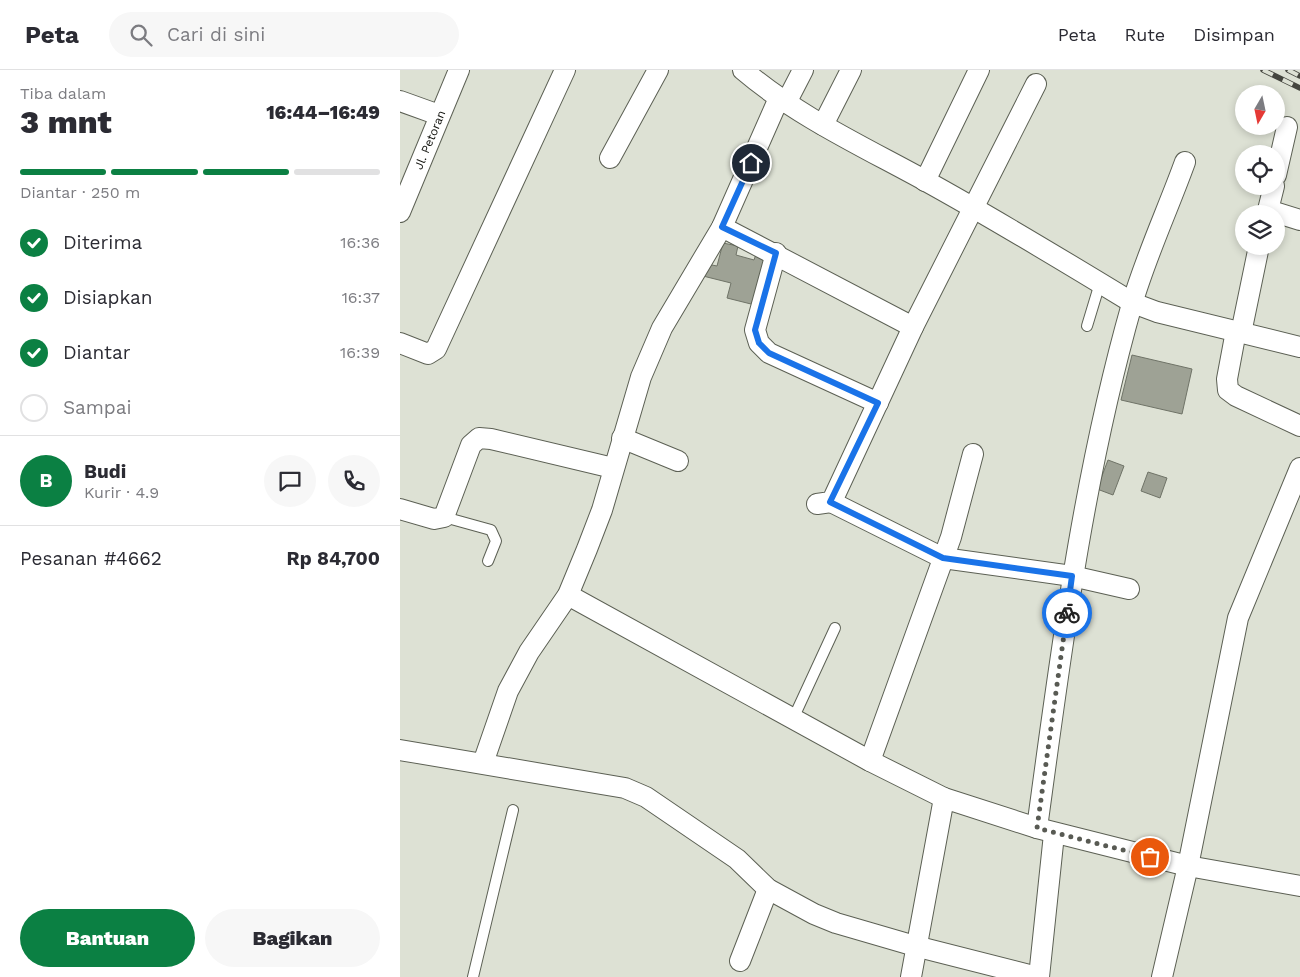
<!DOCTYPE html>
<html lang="id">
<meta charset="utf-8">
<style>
:root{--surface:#fff;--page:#f7f7f7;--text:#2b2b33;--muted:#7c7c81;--line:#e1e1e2;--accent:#0b8043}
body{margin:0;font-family:"Work Sans",sans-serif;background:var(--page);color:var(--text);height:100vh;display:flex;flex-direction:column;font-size:19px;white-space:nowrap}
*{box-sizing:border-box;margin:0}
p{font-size:16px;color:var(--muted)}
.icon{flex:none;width:28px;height:28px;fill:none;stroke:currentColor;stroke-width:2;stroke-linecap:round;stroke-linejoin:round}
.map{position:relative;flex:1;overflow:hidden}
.panel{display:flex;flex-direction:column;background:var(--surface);width:400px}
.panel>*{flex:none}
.needle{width:32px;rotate:189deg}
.buttons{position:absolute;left:835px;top:15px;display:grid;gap:10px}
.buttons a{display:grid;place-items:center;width:50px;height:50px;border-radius:50%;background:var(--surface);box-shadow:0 2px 8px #0003;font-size:25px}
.pin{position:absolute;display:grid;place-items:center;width:42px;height:42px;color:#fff;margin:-21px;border:2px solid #fff;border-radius:50%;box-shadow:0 1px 5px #0007}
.courier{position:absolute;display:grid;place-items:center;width:50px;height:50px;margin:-25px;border:4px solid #1a73e8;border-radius:50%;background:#fff;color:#222;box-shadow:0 1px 6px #0007}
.headline em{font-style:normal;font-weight:800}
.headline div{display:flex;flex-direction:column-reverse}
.headline{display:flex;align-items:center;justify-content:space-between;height:85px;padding:0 20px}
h1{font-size:32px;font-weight:800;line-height:38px}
.bar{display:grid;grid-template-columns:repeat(4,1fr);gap:8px 5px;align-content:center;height:60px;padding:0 20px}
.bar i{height:6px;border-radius:4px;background:var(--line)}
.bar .active{background:var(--accent)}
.bar p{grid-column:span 4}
.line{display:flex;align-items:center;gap:12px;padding:0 20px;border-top:1px solid var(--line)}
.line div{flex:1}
.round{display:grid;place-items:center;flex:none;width:52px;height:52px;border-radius:26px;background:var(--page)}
ol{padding:0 20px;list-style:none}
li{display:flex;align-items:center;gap:15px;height:55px}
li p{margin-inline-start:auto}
li .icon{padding:5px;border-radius:50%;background:var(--accent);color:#fff;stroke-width:4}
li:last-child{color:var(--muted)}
li i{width:28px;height:28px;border:2px solid var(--line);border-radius:50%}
.button{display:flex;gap:10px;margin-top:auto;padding:10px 20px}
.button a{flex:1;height:58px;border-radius:30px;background:var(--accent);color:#fff;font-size:20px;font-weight:800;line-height:58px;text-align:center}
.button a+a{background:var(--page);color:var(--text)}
header{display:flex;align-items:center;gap:30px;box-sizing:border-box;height:70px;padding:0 25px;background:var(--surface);border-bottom:1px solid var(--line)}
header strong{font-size:24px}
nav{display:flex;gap:28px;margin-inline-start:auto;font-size:18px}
.search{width:350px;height:45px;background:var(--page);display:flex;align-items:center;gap:12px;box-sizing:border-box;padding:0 18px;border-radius:28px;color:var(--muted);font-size:19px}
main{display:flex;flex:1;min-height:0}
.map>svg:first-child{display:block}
.building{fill:#9ea295;stroke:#6f7367}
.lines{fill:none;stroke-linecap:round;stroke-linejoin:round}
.lane-casing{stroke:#5c6054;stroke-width:12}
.street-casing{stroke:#5c6054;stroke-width:22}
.lane{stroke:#fff;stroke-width:10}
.street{stroke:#fff;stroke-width:20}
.rail-casing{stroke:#44453e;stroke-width:5.5}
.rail{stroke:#dde1d4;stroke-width:4;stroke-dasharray:11;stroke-linecap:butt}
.done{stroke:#585a53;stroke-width:5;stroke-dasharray:0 9}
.route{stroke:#1a73e8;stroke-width:6}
.labels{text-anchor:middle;stroke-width:5;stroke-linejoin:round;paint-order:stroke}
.street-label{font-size:12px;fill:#11120d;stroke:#dde1d4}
</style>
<header>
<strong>Peta</strong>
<div class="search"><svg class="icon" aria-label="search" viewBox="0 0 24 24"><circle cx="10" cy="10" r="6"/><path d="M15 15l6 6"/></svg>Cari di sini</div>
<nav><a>Peta</a><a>Rute</a><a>Disimpan</a></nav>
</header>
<main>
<section class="panel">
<div class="headline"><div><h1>3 mnt</h1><p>Tiba dalam</p></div><em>16:44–16:49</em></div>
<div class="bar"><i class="active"></i><i class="active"></i><i class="active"></i><i></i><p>Diantar · 250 m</p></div>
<ol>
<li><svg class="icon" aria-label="check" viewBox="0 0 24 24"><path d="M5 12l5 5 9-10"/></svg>Diterima<p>16:36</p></li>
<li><svg class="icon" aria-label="check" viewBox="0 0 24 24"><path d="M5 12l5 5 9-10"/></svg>Disiapkan<p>16:37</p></li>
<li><svg class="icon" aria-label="check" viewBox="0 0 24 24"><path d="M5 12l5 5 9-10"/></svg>Diantar<p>16:39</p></li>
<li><i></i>Sampai</li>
</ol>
<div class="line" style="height:90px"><b class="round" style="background:var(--accent);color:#fff">B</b><div><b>Budi</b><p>Kurir · 4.9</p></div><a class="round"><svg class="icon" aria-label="chat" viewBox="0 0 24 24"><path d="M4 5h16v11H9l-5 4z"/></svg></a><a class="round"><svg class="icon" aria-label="phone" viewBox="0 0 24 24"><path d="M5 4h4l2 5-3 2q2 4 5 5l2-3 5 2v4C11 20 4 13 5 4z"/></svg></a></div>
<div class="line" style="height:65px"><div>Pesanan #4662</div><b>Rp 84,700</b></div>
<div class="button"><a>Bantuan</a><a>Bagikan</a></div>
</section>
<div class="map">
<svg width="900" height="907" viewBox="0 0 900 907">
<rect width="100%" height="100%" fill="#dde1d4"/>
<g class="building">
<polygon points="323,173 338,176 336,185 354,190 356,184 365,187 359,236 327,228 331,213 303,206 307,194 317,196"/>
<polygon points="732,285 792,299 782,344 721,330"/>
<polygon points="708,390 724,396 713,425 697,419"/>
<polygon points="748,402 767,408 760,428 741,421"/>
</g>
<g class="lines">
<g class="lane-casing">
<g id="lane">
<polyline points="687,256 700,213"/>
<polyline points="44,447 91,460 96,471 88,491"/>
<polyline points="393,649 435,558"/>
<polyline points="73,907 113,740"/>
</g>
</g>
<g class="street-casing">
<g id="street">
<path d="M 343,0 C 397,46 462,76 524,110 C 595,149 664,191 733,233 L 757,242 L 900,277"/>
<polyline points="0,31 39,45"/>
<polyline points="386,33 403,0"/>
<polyline points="423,55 451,0"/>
<polyline points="210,88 258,0"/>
<polyline points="876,105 887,57"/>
<polyline points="525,111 579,0"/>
<polyline points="868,140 900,150"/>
<path id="s1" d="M 0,142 L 59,0"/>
<polyline points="867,144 874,116"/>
<polyline points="322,157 513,257"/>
<polyline points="376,183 355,260 359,273 369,283 478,333"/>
<polyline points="836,261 827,309 828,320 836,326 900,356"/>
<polyline points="841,263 859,176"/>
<polyline points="0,273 28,284 36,279 165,0"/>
<polyline points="222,368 278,391"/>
<polyline points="431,432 543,488 672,506 729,519"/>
<polyline points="417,434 431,432 433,429 513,257 636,14"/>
<polyline points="0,439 34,449 44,447 71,375 79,368 91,369 213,398"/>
<polyline points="168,525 470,691 544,728"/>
<polyline points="0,680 225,718 246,727 337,789 368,819 414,844 436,853 515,876 637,907"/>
<polyline points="470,691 551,467 573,384"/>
<polyline points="83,693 108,621 129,582 168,525 187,479 202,440 241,307 262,258 322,157 379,28"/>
<polyline points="637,758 788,796 900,816"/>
<polyline points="340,891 368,819"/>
<path d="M 511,907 L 544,728 L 637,758 C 661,582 683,406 732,234 C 746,186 768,139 785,92"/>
<polyline points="639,907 654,764"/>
<polyline points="762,907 788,796 838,548 900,398"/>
</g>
</g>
<use href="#lane" class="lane"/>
<use href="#street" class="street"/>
<g class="rail-casing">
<g id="rail">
<polyline points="863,0 900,18"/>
<polyline points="888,0 900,6"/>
</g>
</g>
<use href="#rail" class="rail"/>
</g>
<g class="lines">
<polyline class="done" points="667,543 637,758 750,787"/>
<polyline class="route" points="351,93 322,157 376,183 355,260 359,273 369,283 478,333 430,432 543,488 672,506 667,543"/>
</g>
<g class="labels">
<g class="street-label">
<text dy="4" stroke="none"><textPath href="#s1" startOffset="78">Jl. Petoran</textPath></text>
</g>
</g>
</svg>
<div class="buttons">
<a><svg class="needle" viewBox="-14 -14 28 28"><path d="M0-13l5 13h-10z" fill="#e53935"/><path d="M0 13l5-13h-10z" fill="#7c7c81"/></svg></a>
<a><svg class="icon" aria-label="locate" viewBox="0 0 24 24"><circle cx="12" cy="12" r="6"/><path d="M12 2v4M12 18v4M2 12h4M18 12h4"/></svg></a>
<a><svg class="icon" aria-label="layers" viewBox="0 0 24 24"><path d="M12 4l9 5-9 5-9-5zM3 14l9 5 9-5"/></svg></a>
</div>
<div class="pin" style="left:750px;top:787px;background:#ea580c"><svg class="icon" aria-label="bag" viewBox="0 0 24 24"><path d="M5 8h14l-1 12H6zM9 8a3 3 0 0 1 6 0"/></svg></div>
<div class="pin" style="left:351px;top:93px;background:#1f2937"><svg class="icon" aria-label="home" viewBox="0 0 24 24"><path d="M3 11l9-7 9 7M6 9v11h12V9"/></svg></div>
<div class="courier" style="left:667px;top:543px"><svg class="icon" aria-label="bike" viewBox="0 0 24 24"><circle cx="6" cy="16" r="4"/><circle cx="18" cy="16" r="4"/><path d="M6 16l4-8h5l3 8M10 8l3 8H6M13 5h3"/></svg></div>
</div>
</main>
